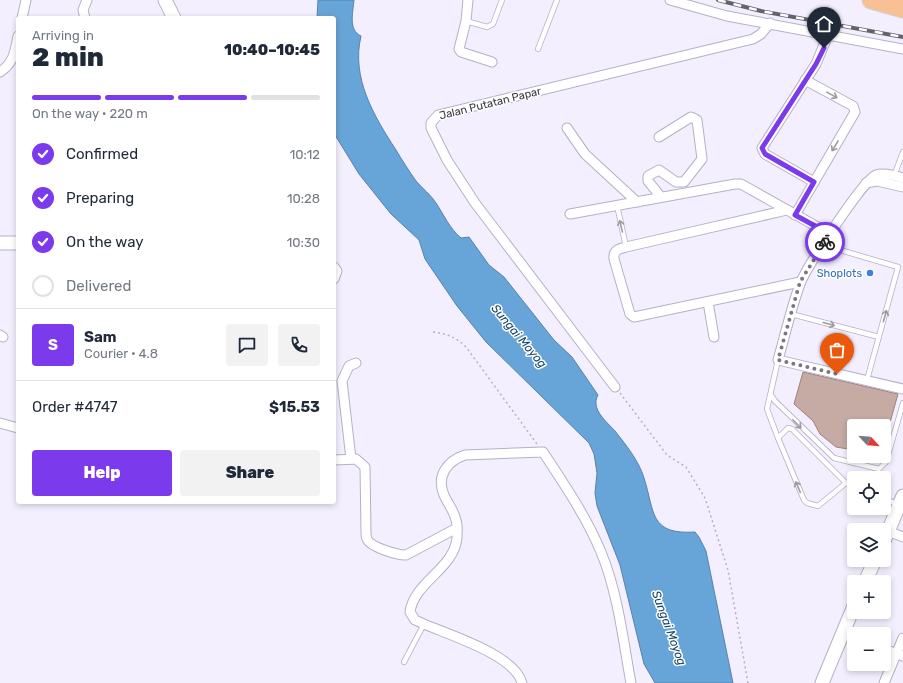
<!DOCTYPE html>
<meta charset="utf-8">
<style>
:root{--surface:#fff;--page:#f2f2f3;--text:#1f2937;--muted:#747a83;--line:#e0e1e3;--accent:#7c3aed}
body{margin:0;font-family:Rubik,sans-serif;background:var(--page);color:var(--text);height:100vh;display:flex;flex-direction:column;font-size:15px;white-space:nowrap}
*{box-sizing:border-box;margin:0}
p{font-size:13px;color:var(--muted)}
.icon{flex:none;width:22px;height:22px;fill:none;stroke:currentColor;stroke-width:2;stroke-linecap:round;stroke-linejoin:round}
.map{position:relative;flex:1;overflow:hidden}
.side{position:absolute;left:16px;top:16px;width:320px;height:488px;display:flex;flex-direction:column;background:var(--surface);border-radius:4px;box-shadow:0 2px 6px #0003}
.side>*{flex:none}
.needle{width:26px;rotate:116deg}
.controls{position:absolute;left:847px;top:419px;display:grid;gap:8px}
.controls a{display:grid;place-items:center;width:44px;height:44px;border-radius:4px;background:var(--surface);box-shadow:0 2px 6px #0003;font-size:20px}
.pin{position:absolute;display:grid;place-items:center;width:34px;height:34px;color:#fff;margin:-41px -17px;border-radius:50% 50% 50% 0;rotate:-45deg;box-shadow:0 0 4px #0007}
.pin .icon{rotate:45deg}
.courier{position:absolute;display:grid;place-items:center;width:40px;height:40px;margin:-20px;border:3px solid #7c3aed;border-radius:50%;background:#fff;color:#222;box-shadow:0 1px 5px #0007}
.head em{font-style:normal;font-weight:800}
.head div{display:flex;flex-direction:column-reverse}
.head{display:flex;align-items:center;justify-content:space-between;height:68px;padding:0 16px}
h1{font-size:26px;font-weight:800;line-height:30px}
.bar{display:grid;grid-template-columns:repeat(4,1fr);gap:6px 4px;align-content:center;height:48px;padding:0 16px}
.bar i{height:5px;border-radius:3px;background:var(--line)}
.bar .current{background:var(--accent)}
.bar p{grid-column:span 4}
.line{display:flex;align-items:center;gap:10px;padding:0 16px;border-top:1px solid var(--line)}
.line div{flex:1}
.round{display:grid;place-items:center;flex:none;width:42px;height:42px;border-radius:4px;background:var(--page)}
ol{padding:0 16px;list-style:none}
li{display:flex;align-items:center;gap:12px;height:44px}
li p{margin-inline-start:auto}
li .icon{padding:4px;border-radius:50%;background:var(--accent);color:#fff;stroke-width:4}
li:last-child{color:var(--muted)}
li i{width:22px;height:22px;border:2px solid var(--line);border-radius:50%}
.action{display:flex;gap:8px;margin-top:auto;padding:8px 16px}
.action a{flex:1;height:46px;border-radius:4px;background:var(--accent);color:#fff;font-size:16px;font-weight:800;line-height:46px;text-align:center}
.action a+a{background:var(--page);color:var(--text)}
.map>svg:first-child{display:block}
.water{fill:#67a4d7;stroke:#5983aa}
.building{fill:#c6aaa4;stroke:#9e837e}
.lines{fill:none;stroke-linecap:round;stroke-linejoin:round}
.lane-casing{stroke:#b6b0c7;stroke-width:6}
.street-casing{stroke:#b6b0c7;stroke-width:11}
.secondary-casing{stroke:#b6b0c7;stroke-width:15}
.highway-casing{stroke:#d3d3d5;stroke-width:19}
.path{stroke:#b5b2bf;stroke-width:1.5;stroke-dasharray:2 3;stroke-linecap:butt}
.lane{stroke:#fff;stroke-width:4.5}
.street{stroke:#fff;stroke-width:9}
.secondary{stroke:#fff;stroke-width:13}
.highway{stroke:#f8c094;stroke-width:17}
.rail-casing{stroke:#64626c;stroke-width:4}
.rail{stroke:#fff;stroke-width:2.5;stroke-dasharray:8;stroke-linecap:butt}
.oneway{stroke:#9c9ba0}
.done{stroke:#7a7782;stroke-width:4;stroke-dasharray:0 7.2}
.route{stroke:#7c3aed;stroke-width:5}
.shop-dot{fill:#3f7fe0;stroke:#fff;stroke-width:1.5}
.labels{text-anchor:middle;stroke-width:3;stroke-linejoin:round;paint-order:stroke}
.street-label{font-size:11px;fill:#393740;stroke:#fff}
.shop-label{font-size:11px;fill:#366cbe;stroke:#fff;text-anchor:end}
.water-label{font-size:12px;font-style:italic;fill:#174567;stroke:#fff}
</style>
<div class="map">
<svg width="903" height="683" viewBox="0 0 903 683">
<rect width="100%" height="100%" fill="#f3effe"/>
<path class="water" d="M 318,0 L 354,0 C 353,12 348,30 361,36 C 351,78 374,116 396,150 C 402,160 409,171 416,181 C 422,188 431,195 436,203 C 444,215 450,229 461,238 L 469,237 L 489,265 L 504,277 L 554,340 L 572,357 L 598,395 C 590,409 607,422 615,431 C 626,445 639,461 644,478 C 655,512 649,535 695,532 L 699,537 L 706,551 L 733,683 L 655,683 L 644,664 L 620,565 L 597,506 L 595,493 L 597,473 L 594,454 L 589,443 L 486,342 L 457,306 L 425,259 L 419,240 L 391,214 L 359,174 L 335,135 L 334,18 L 317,18 Z"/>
<polygon class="building" points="803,372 898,394 889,426 854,426 854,450 836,447 820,434 813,421 794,404"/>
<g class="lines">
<g class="lane-casing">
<g id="lane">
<polyline points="466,21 487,27 493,24 502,0"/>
<polyline points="538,49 557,0"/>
<polyline points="894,176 903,152"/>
<polyline points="617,205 626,247"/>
<polyline points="823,245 898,267 867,380"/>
<polyline points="791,314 879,337"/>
<polyline points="771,395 775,401 834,458 879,469 886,462 903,403"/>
<polyline points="778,438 767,409 778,360"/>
<polyline points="846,483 818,506 807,503 804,500 778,438 788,428 792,429 846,483 854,483"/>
<polyline points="884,498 898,505"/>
<polyline points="404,662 424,624"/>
</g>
</g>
<g class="street-casing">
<g id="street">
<polyline points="468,0 466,21 459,49 461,52 492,62"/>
<polyline points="670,0 727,16 903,49"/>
<polyline points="22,18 26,0"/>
<polyline points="85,18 83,10 87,0"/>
<path d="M 0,72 C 14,63 15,51 18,36"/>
<polyline points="567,128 585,154 637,202"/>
<polyline points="659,137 691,117 697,120 702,159 684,182 676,182 659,170 648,176 648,181 661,197"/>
<path d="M 903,178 C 895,176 884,172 876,175 C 863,180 806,268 800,284 C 791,309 785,335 778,360 L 903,389"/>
<polyline points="814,182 765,154 762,148 816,64 828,35"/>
<polyline points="866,183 877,181 903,187"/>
<path d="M 787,210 L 626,247 C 619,249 613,250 614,259 L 630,314 L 634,317 L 800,282"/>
<polyline points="570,214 735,184 741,184 830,234"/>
<polyline points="795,215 855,112 853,106 805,80"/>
<polyline points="334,267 337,271 334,279"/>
<polyline points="708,302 714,337"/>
<polyline points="0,335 3,337"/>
<polyline points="615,387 475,203 447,160 431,128 431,123 438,115 753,39 761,34 770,23"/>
<polyline points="0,423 18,428"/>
<polyline points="351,459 342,381 349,366 356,363"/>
<path d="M 334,460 L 356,459 L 365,467 L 366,532 C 366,534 366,537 367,539 C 370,547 397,555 406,555 L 457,528"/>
<polyline points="888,531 903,537"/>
<polyline points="844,632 854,636"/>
<polyline points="884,649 903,656"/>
<path d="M 522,683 C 515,655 449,635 424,624 L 415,620 L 410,612 C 414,582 454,569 457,538 C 457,532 458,526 456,520 C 454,511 448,504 444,495 C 436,476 447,461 465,455 L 543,452 C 564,484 586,516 601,552 C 618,593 623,640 631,683"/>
<polyline points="884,683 903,638"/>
</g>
</g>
<g class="secondary-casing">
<g id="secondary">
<polyline points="165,0 174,18"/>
<polyline points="0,243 18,243"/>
<polyline points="884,541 903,496"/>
<polyline points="865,582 875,560"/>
<polyline points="822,683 854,606"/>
</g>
</g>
<g class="highway-casing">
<polyline id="highway" points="871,0 903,9"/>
</g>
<g class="path">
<path d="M 433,332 C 447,334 456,337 466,347 L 537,444"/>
<polyline points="620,393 667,455 686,467 705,498 728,570 748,683"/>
</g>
<use href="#lane" class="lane"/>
<use href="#street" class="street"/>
<use href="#secondary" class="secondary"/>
<use href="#highway" class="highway"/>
<g class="rail-casing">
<polyline id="rail" points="718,0 761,11 903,37"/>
</g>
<use href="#rail" class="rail"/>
</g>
<defs><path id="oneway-shaft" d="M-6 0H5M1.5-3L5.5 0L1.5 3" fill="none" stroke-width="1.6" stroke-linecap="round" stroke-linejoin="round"/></defs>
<g class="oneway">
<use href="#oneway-shaft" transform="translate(832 95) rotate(29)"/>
<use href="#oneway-shaft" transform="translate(835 146) rotate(121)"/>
<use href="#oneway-shaft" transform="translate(621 226) rotate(-103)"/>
<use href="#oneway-shaft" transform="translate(885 316) rotate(-74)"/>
<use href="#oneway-shaft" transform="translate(829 324) rotate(15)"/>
<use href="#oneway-shaft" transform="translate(797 424) rotate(45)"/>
<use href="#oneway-shaft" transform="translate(798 487) rotate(-113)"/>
</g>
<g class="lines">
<polyline class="done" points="825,242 800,282 778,360 837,374"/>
<polyline class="route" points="824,48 816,64 762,148 765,154 814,182 795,215 830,234 825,242"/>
</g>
<circle class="shop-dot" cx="870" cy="273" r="4"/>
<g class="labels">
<g class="street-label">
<text transform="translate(490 103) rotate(-14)" y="4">Jalan Putatan Papar</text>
</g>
<g class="shop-label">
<text x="862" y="277">Shoplots</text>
</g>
<g class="water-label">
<text transform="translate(519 336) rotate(50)" y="4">Sungai Moyog</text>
<text transform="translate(669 628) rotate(70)" y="4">Sungai Moyog</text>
</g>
</g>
</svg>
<div class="controls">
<a><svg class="needle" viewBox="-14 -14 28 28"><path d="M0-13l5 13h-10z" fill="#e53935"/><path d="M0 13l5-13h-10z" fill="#747a83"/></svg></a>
<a><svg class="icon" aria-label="locate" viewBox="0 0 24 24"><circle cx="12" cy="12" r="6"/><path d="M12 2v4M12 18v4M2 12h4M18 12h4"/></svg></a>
<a><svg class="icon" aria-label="layers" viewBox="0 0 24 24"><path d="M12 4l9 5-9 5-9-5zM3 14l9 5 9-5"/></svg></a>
<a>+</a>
<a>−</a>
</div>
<div class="pin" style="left:837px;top:374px;background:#ea580c"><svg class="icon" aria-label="bag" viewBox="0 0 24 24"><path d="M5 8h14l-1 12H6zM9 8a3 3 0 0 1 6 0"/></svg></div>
<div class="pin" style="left:824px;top:48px;background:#1f2937"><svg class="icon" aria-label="home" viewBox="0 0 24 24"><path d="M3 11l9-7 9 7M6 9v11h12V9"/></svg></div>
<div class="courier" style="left:825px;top:242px"><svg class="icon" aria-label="bike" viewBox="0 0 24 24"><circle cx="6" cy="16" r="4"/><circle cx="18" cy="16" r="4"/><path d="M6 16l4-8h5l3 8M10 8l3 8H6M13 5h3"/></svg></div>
<section class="side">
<div class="head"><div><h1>2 min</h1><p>Arriving in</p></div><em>10:40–10:45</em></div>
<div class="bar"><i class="current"></i><i class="current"></i><i class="current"></i><i></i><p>On the way · 220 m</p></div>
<ol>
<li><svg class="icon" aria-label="check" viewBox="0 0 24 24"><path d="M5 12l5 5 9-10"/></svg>Confirmed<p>10:12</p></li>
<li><svg class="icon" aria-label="check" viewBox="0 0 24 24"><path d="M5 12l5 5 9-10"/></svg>Preparing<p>10:28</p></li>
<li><svg class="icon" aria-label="check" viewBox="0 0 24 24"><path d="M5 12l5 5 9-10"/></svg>On the way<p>10:30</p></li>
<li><i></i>Delivered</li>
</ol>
<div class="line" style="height:72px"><b class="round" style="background:var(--accent);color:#fff">S</b><div><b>Sam</b><p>Courier · 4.8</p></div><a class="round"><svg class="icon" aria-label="chat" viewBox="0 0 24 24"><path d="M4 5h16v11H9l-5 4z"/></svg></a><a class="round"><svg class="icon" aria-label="phone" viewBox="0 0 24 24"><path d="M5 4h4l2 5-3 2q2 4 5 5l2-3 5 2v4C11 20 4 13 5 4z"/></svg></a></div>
<div class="line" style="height:52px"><div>Order #4747</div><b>$15.53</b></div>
<div class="action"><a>Help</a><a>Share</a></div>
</section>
</div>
